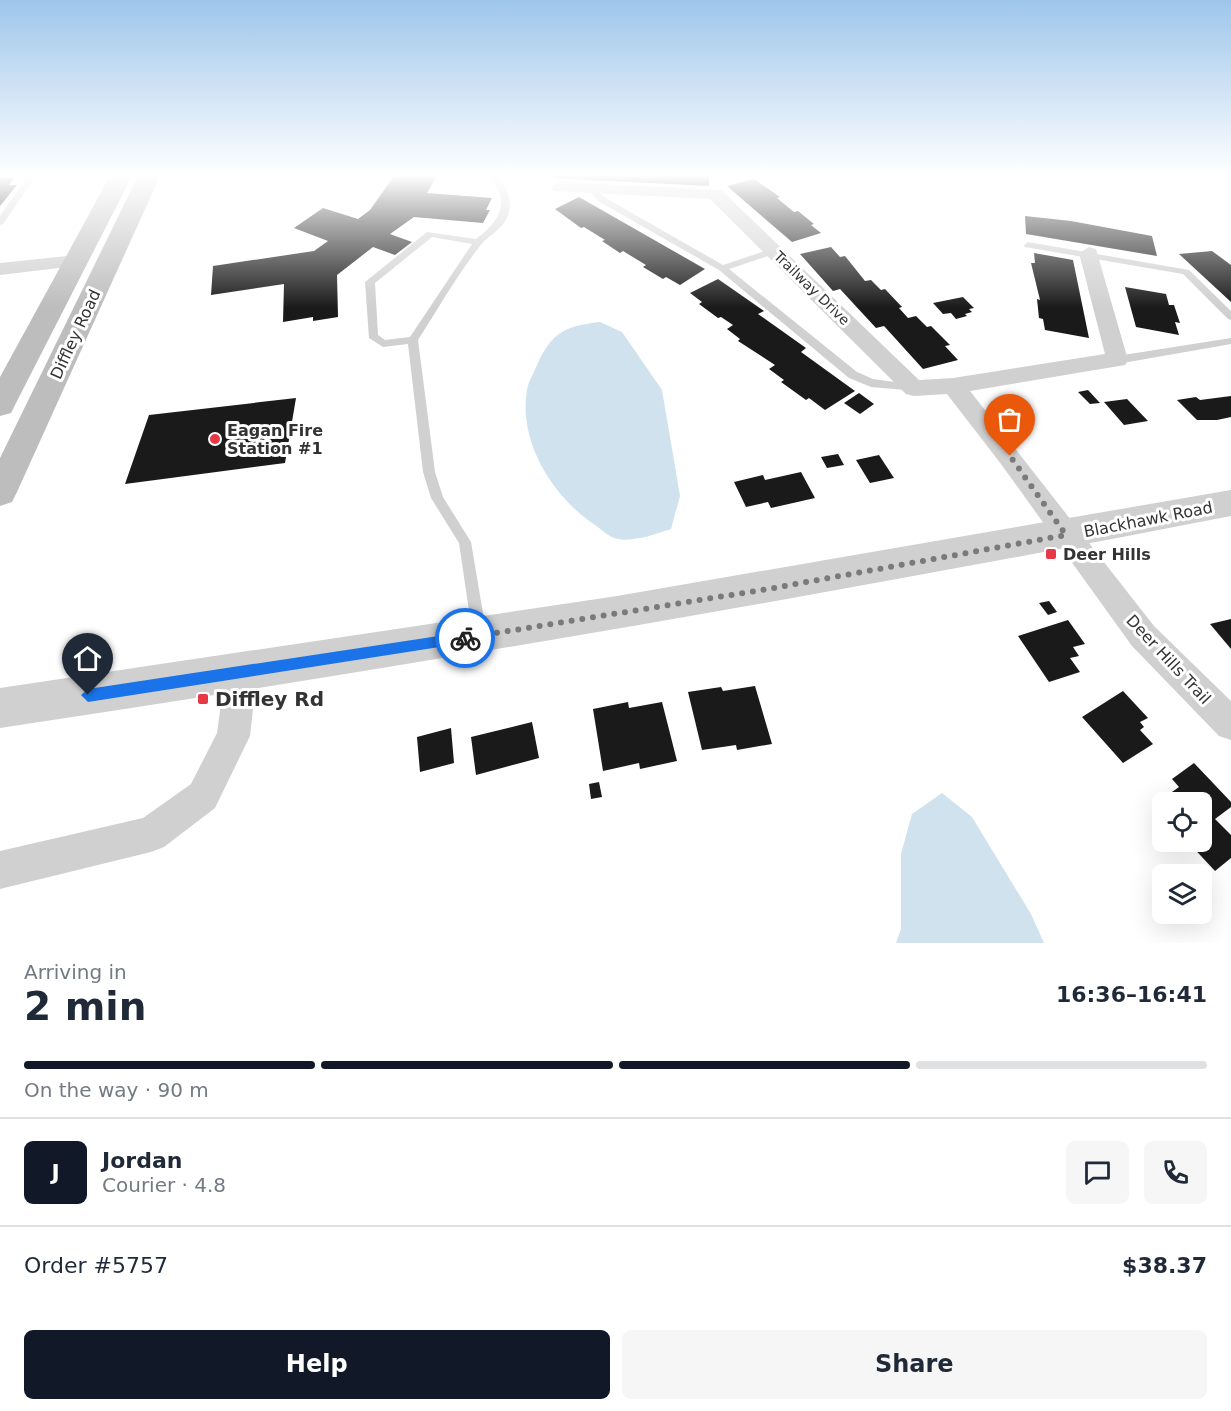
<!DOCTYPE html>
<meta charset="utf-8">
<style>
:root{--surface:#fff;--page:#f6f6f7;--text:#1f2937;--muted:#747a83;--line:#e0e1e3;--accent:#111827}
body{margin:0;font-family:"DejaVu Sans",sans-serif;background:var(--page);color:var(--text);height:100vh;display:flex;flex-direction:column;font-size:22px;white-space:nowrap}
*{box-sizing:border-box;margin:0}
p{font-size:20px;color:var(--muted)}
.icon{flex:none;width:33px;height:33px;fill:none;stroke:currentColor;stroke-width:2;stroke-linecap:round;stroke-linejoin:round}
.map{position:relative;height:943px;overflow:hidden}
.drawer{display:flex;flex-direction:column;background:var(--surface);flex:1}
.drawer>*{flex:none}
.tools{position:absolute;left:1152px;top:792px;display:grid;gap:12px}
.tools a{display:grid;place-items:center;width:60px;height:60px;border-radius:9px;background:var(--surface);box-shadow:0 6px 24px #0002;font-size:30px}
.pin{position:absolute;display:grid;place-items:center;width:51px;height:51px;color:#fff;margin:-62px -26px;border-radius:50% 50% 50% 0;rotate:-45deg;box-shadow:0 0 6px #0007}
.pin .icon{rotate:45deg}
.courier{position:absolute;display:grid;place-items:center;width:60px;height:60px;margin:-30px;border:4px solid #1a73e8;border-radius:50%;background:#fff;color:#222;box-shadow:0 2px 8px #0007}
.headline em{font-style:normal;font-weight:600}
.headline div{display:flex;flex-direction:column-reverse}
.headline{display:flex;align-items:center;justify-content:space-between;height:102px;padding:0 24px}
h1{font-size:39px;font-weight:600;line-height:45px}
.bar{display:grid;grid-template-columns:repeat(4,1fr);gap:9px 6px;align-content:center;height:72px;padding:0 24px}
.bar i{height:8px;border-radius:4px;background:var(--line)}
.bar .current{background:var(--accent)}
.bar p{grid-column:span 4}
.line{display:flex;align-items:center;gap:15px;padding:0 24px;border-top:2px solid var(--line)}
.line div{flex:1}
.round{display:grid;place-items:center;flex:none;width:63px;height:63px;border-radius:9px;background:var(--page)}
.cta{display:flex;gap:12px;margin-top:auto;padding:12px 24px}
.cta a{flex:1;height:69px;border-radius:9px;background:var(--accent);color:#fff;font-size:24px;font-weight:600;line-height:69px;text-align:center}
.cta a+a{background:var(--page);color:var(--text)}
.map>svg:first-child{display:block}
.water{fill:#cfe2ee}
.building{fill:#1a1a1a}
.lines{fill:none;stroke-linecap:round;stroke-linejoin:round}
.service{fill:#d0d0d0;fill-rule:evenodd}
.minor{fill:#d0d0d0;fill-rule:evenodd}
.tertiary{fill:#d0d0d0;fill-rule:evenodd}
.secondary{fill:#bdbdbd;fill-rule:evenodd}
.route{fill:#1a73e8}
.done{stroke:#7a7a7a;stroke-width:6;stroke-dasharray:0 10.8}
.poi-dot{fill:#e63946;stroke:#fff;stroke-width:2}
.labels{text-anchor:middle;stroke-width:6;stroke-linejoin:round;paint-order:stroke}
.far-street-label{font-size:14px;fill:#333;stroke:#fff}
.street-label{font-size:16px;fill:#333;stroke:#fff}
.poi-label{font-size:16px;font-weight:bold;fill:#333;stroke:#fff;text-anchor:start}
.near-poi-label{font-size:20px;font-weight:bold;fill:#333;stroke:#fff;text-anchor:start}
</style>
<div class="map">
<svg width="1231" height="943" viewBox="0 0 1231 943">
<rect width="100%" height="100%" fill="#fff"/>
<g class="water">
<path d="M 600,322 L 622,332 L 662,390 L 680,496 L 671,529 C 654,534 636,542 618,539 C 610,538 601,529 595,525 C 553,497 518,442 527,390 C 528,382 534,373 537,365 C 552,332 565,326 600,322 Z"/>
<polygon points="942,793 972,817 1031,914 1044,943 896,943 901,929 901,854 912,814"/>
</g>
<g class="building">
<polygon points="394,176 437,176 427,193 492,198 486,210 490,210 483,223 414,217 390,234 412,242 395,255 373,247 337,275 338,317 313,321 313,317 283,322 284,284 211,295 213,266 314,251 328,241 294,228 323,208 358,219 370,210"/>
<polygon points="551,176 709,176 709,186 551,178"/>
<polygon points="15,177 9,185 17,185 0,206 0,178"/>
<polygon points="754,179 780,197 777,198 794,212 798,211 814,224 811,225 821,233 792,242 727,186"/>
<polygon points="579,197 705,269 680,285 666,277 663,279 643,267 646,265 623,251 620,253 602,241 605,240 584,227 581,228 555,209"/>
<polygon points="1025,216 1071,221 1152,236 1157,256 1026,234"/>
<polygon points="831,247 840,257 845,256 865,281 871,280 881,290 885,289 902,307 899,308 908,318 916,316 927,327 931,326 950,345 945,346 958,360 923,369 884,326 876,328 840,289 833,291 800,254"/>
<polygon points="1212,251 1231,265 1231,302 1179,254"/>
<polygon points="1034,253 1073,260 1089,338 1045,330 1043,319 1039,318 1037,299 1040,300 1031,263 1035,263"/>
<polygon points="718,279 764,311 758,314 806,348 801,352 855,391 825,410 809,398 806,400 781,382 784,380 769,369 775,365 738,341 740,339 727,329 733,325 721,317 718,318 699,304 702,302 690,293"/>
<polygon points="1125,287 1166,294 1169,305 1174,305 1180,323 1175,322 1179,335 1136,327"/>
<polygon points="963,297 974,308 969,309 972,312 965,314 967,316 956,319 951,313 943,314 933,303"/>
<polygon points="1088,390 1100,403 1090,404 1078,392"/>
<polygon points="859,393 874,404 860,414 844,403"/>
<polygon points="1231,396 1231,417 1217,420 1197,420 1177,400 1196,397 1200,400"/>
<polygon points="296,398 285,463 125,484 149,415"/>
<polygon points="1127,399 1148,421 1124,425 1104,402"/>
<polygon points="838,454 844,465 827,468 821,457"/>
<polygon points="879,455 894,478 870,483 856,460"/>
<polygon points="801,472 815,498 771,508 768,502 746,507 734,482 763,475 765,480"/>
<polygon points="1049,601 1057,612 1048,615 1039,603"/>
<polygon points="1231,619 1231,649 1210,624"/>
<polygon points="1068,620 1085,644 1073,647 1079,656 1070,658 1080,672 1049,682 1018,636"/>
<polygon points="755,686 772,744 737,750 736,745 702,750 688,692 721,687 723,691"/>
<polygon points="1123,691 1148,718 1140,722 1144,727 1140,730 1153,744 1123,763 1082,717"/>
<polygon points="628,702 629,708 662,702 677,761 640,769 639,763 603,771 593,709"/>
<polygon points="532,722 539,758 476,775 471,737"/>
<polygon points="451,728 454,763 420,772 417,737"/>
<polygon points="1194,763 1231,802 1231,807 1215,819 1231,835 1231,858 1215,871 1188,842 1202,842 1202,802 1162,802 1162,813 1155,804 1179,787 1172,779"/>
<polygon points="599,782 602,797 591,799 589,784"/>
</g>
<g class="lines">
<g class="service">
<polygon points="28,176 36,176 3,224 0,225 0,216"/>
<path d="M 488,176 L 497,176 C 507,186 513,202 508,215 C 503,230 488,235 480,246 C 457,275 438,309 418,340 L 435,472 L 443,497 L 471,542 L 486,631 L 484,636 L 479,638 L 474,636 L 472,631 L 459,543 L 431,498 L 423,472 L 408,344 L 383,347 L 369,338 L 365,282 L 427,232 L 476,239 C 499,222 513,200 488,176 ZM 432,237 L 472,244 L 410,337 L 385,340 L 378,335 L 375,283 Z"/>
<polygon points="588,186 594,186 604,197 723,265 771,249 777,249 777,253 729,269 857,372 873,379 917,385 918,388 917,391 871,387 849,378 719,270 598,201 587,188"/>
<polygon points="1028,242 1189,270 1231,311 1231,320 1228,319 1183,274 1025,247 1024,245"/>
<polygon points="1231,338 1231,344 1117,364 1112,360 1117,356"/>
</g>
<g class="minor">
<polygon points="560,182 721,190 919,380 953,378 1105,354 1079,253 1089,247 1096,249 1128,360 1125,365 970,391 1154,626 1231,701 1231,740 1219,736 1132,646 1001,464 947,394 914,396 906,394 710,199 554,191 551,187"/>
<polygon points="77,255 84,257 87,261 84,265 0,275 0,263"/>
<polygon points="241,659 252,663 257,674 250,736 215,808 164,847 151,852 0,889 0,851 143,818 191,784 217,733 225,674 230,663"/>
</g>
<path class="tertiary" d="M 1231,490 L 1231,516 C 822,596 412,666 0,728 L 0,688 L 617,596 Z"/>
<g class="secondary">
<polygon points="110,176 132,176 15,405 11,413 0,416 0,377"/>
<polygon points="138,176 160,176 17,492 12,502 0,506 0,458"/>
</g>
</g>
<linearGradient id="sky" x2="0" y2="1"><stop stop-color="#9ec6ea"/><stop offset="0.57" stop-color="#fff"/><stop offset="1" stop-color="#fff" stop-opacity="0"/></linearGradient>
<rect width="1231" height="308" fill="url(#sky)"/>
<polygon class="route" points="465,632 471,638 465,643 88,702 81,695 88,689"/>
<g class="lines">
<polyline class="done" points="465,638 768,589 1066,535 1010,456"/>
</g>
<g class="poi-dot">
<circle cx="215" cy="439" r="6"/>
<rect x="1045" y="548" width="12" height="12" rx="3"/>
<rect x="197" y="693" width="12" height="12" rx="3"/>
</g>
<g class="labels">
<g class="far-street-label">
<text transform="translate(812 288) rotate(44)" y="5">Trailway Drive</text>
</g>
<g class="street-label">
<text transform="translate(75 334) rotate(-65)" y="6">Diffley Road</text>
<text transform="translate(1148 519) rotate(-11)" y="6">Blackhawk Road</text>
<text transform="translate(1169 659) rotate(47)" y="6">Deer Hills Trail</text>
</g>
<g class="poi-label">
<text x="227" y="436">Eagan Fire<tspan x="227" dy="18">Station #1</tspan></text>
<text x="1063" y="560">Deer Hills</text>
</g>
<g class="near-poi-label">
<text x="215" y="706">Diffley Rd</text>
</g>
</g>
</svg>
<div class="tools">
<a><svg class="icon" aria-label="locate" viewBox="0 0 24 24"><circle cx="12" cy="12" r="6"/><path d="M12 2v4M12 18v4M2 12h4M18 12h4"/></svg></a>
<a><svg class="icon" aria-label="layers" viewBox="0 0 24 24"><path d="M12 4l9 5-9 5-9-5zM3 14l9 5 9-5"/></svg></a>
</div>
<div class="pin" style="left:1010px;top:456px;background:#ea580c"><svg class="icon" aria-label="bag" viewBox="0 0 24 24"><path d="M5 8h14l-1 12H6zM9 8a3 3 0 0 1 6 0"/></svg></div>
<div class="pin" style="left:88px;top:695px;background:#1f2937"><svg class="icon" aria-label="home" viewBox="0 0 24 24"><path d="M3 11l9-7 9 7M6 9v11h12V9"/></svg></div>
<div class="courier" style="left:465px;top:638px"><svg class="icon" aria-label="bike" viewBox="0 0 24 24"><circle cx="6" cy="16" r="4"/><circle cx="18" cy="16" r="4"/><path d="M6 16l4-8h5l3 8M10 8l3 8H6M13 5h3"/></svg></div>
</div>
<section class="drawer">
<div class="headline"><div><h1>2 min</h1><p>Arriving in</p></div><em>16:36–16:41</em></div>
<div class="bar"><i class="current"></i><i class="current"></i><i class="current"></i><i></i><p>On the way · 90 m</p></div>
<div class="line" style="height:108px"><b class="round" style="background:var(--accent);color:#fff">J</b><div><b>Jordan</b><p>Courier · 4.8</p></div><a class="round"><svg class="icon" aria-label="chat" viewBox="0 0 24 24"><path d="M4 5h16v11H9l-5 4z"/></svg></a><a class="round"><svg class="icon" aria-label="phone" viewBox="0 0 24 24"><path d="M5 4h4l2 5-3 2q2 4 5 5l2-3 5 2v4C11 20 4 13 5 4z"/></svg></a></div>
<div class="line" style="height:78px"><div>Order #5757</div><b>$38.37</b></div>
<div class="cta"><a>Help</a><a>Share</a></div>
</section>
